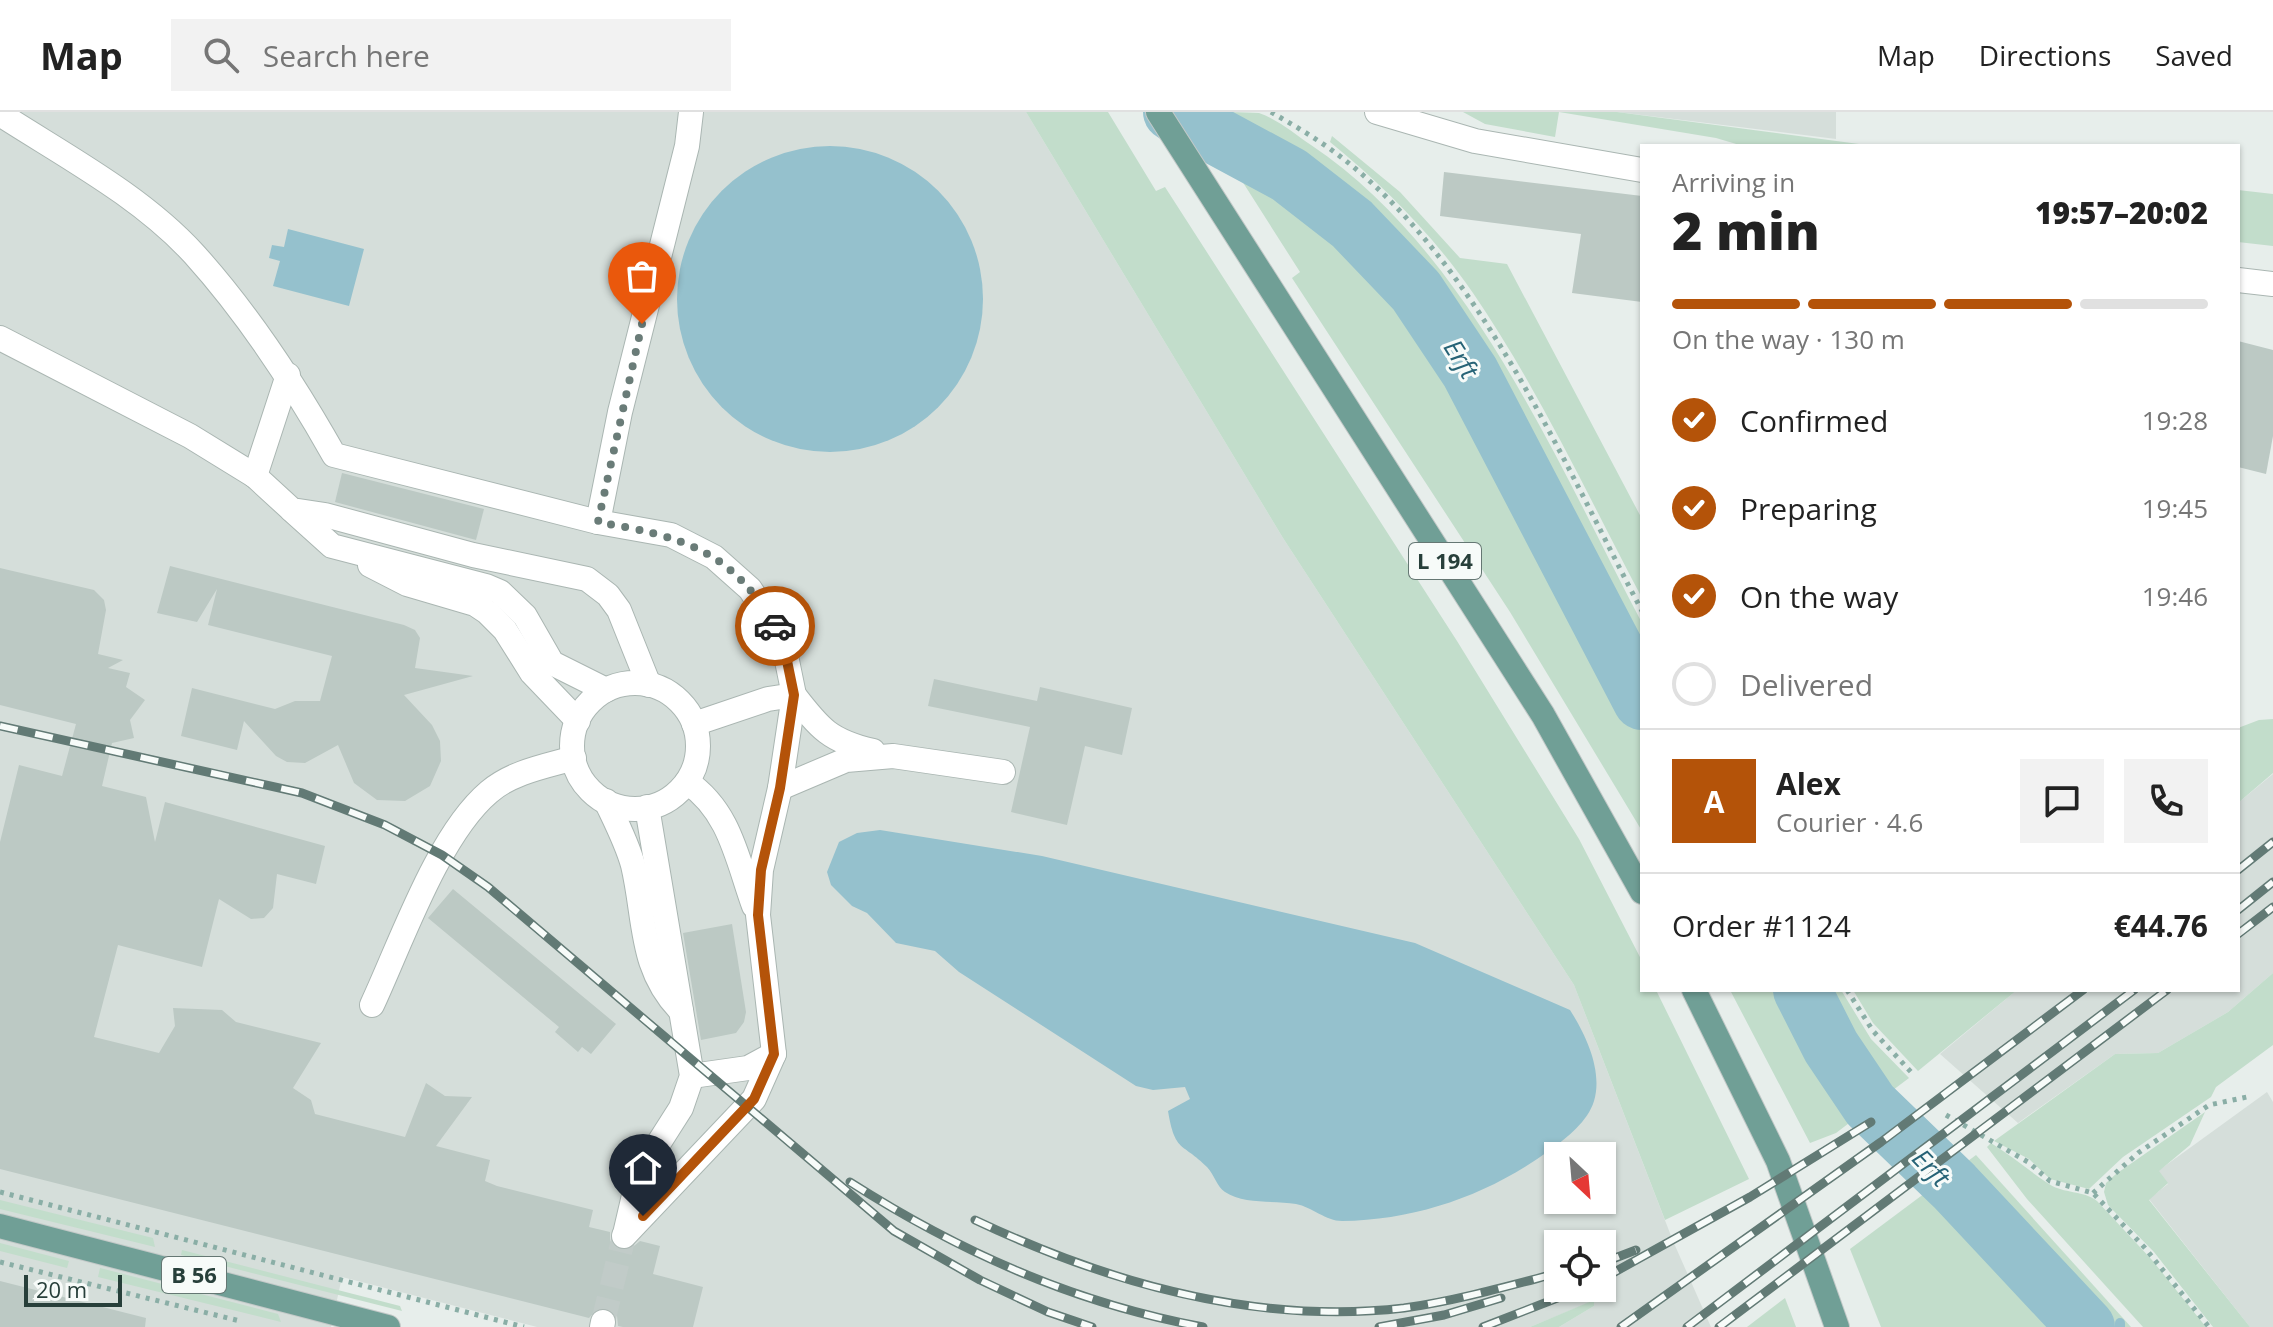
<!DOCTYPE html>
<meta charset="utf-8">
<style>
:root{--surface:#fff;--page:#f2f2f2;--text:#222;--muted:#767676;--line:#e0e0e0;--accent:#b45309}
body{margin:0;font-family:"Open Sans",sans-serif;background:var(--page);color:var(--text);height:100vh;display:flex;flex-direction:column;font-size:30px;white-space:nowrap}
*{box-sizing:border-box;margin:0}
p{font-size:26px;color:var(--muted)}
.icon{flex:none;width:44px;height:44px;fill:none;stroke:currentColor;stroke-width:2;stroke-linecap:round;stroke-linejoin:round}
.map{position:relative;flex:1;overflow:hidden}
.sheet{position:absolute;left:1640px;top:32px;width:600px;height:848px;display:flex;flex-direction:column;background:var(--surface);border-radius:0px;box-shadow:0 2px 6px #0004}
.sheet>*{flex:none}
.needle{width:52px;rotate:154deg}
.fabs{position:absolute;left:1544px;top:1030px;display:grid;gap:16px}
.fabs a{display:grid;place-items:center;width:72px;height:72px;border-radius:0px;background:var(--surface);box-shadow:0 2px 6px #0004;font-size:40px}
.scale{position:absolute;left:24px;bottom:20px;width:98px;box-sizing:border-box;padding-left:8px;border:4px solid #273f3a;border-top:0;font-size:22px;line-height:28px;white-space:nowrap;color:#273f3a;-webkit-text-stroke:6px #f7fbf9;paint-order:stroke}
.pin{position:absolute;display:grid;place-items:center;width:68px;height:68px;color:#fff;margin:-82px -34px;border-radius:50% 50% 50% 0;rotate:-45deg;box-shadow:0 0 8px #0007}
.pin .icon{rotate:45deg}
.courier{position:absolute;display:grid;place-items:center;width:80px;height:80px;margin:-40px;border:6px solid #b45309;border-radius:50%;background:#fff;color:#222;box-shadow:0 2px 10px #0007}
.overview em{font-style:normal;font-weight:800}
.overview div{display:flex;flex-direction:column-reverse}
.overview{display:flex;align-items:center;justify-content:space-between;height:136px;padding:0 32px}
h1{font-size:52px;font-weight:800;line-height:60px}
.bar{display:grid;grid-template-columns:repeat(4,1fr);gap:12px 8px;align-content:center;height:96px;padding:0 32px}
.bar i{height:10px;border-radius:6px;background:var(--line)}
.bar .active{background:var(--accent)}
.bar p{grid-column:span 4}
.line{display:flex;align-items:center;gap:20px;padding:0 32px;border-top:2px solid var(--line)}
.line div{flex:1}
.round{display:grid;place-items:center;flex:none;width:84px;height:84px;border-radius:0px;background:var(--page)}
ol{padding:0 32px;list-style:none}
li{display:flex;align-items:center;gap:24px;height:88px}
li p{margin-inline-start:auto}
li .icon{padding:8px;border-radius:50%;background:var(--accent);color:#fff;stroke-width:4}
li:last-child{color:var(--muted)}
li i{width:44px;height:44px;border:4px solid var(--line);border-radius:50%}
header{display:flex;align-items:center;gap:48px;box-sizing:border-box;height:112px;padding:0 40px;background:var(--surface);border-bottom:2px solid var(--line)}
header strong{font-size:38px}
nav{display:flex;gap:44px;margin-inline-start:auto;font-size:28px}
.search{width:560px;height:72px;background:var(--page);display:flex;align-items:center;gap:20px;box-sizing:border-box;padding:0 28px;border-radius:0px;color:var(--muted);font-size:30px}
.map>svg:first-child{display:block}
.built{fill:#d5deda;fill-rule:evenodd}
.green{fill:#c2ddcb}
.water{fill:#95c1cd}
.lines{fill:none;stroke-linecap:round;stroke-linejoin:round}
.stream{stroke:#95c1cd;stroke-width:10}
.river{stroke:#95c1cd;stroke-width:58}
.building{fill:#bcc9c4}
.minor-tunnel{stroke:#c1cbc8;stroke-width:24;stroke-dasharray:24 12;stroke-linecap:butt}
.minor-casing{stroke:#aab6b2;stroke-width:26}
.major-casing{stroke:#c3c9c8;stroke-width:26}
.path{stroke:#8aaea6;stroke-width:5;stroke-dasharray:4 6;stroke-linecap:butt}
.minor{stroke:#fff;stroke-width:24}
.major{stroke:#709f96;stroke-width:24}
.rail-casing{stroke:#627a75;stroke-width:9}
.rail{stroke:#f7fbf9;stroke-width:6;stroke-dasharray:18;stroke-linecap:butt}
.done{stroke:#6a7c78;stroke-width:8;stroke-dasharray:0 14.4}
.route{stroke:#b45309;stroke-width:10}
.labels{text-anchor:middle;stroke-width:6;stroke-linejoin:round;paint-order:stroke}
.shield{fill:#f7fbf9;stroke:#657773;stroke-width:2}
.shield-label{font-size:22px;font-weight:bold;fill:#273f3a}
.water-label{font-size:26px;font-style:italic;fill:#266376;stroke:#f7fbf9}
</style>
<header>
<strong>Map</strong>
<div class="search"><svg class="icon" aria-label="search" viewBox="0 0 24 24"><circle cx="10" cy="10" r="6"/><path d="M15 15l6 6"/></svg>Search here</div>
<nav><a>Map</a><a>Directions</a><a>Saved</a></nav>
</header>
<div class="map">
<svg width="2273" height="1215" viewBox="0 0 2273 1215">
<rect width="100%" height="100%" fill="#e7eeeb"/>
<g class="built">
<path d="M 0,0 L 1026,0 L 1283,426 L 1574,873 L 1673,1129 L 1711,1215 L 1559,1215 L 1594,1194 L 1593,1189 L 1530,1215 L 537,1215 L 342,1165 L 331,1215 L 0,1215 ZM 1558,1044 L 1602,1044 L 1602,1088 L 1558,1088 ZM 1558,1132 L 1602,1132 L 1602,1176 L 1558,1176 Z"/>
<polygon points="1617,0 1836,0 1836,27"/>
<polygon points="2273,662 2273,861 2228,900 2158,941 2115,942 2018,1011 1940,942 2017,878 2238,878 2238,691"/>
<polygon points="2267,980 2273,990 2273,1215 2250,1215 2149,1087 2168,1072 2158,1059"/>
</g>
<g class="green">
<polygon points="1026,0 1108,0 1156,79 1165,75 1457,529 1579,727 1642,849 1642,878 1656,878 1749,1067 1665,1108 1574,873 1283,426"/>
<path d="M 1199,0 C 1216,0 1243,0 1259,1 C 1277,7 1295,22 1311,33 C 1468,138 1556,348 1642,511 L 1642,559 L 1464,225 L 1413,154 L 1331,74 L 1304,55 L 1206,12 Z"/>
<polygon points="1463,0 1617,0 1874,34 1743,34 1716,26 1559,0 1555,25 1485,12"/>
<path d="M 1332,24 L 1400,80 L 1460,146 L 1507,152 L 1642,407 L 1642,486 C 1588,384 1538,276 1473,181 C 1433,123 1384,74 1330,30 Z"/>
<polygon points="1221,36 1308,82 1397,166 1441,227 1482,296 1571,478 1642,605 1642,719 1510,500 1292,166 1300,160"/>
<polygon points="2238,78 2273,82 2273,134 2238,130"/>
<polygon points="2273,607 2273,661 2238,691 2238,616 2259,608"/>
<polygon points="2273,861 2273,933 2216,975 2211,985 2123,1045 2089,1077 2050,1067 2029,1047 1994,1029 2115,942 2158,941 2228,900"/>
<polygon points="1730,878 1789,878 1831,958 1861,1002 1836,1021 1810,1031"/>
<polygon points="1815,878 1841,878 1871,927 1909,966 1881,987"/>
<polygon points="1853,878 2017,878 1918,959 1873,911"/>
<polygon points="2205,1000 2190,1033 2159,1059 2168,1071 2149,1088 2250,1215 2213,1215 2154,1140 2108,1093 2104,1080 2106,1071 2116,1062"/>
<path d="M 1991,1031 C 2012,1044 2029,1059 2049,1072 C 2064,1082 2083,1078 2097,1089 L 2152,1148 L 2206,1215 L 2143,1215 L 2027,1087 L 1987,1035 Z"/>
<polygon points="1976,1043 2131,1215 1881,1215 1850,1137"/>
<polygon points="0,1088 153,1126 155,1135 0,1097"/>
<polygon points="0,1131 69,1149 67,1156 0,1139"/>
<polygon points="182,1138 400,1194 402,1199 181,1143"/>
<polygon points="100,1156 278,1202 281,1210 98,1165"/>
<polygon points="1785,1186 1796,1215 1747,1215"/>
<polygon points="1594,1188 1594,1194 1559,1215 1530,1215"/>
</g>
<g class="water">
<circle cx="830" cy="187" r="153"/>
<polygon points="288,117 364,137 349,194 273,174 280,149 269,146 272,133 284,135"/>
<path d="M 880,718 L 1042,744 L 1415,831 L 1570,898 C 1586,923 1603,959 1594,989 C 1588,1009 1567,1026 1550,1038 C 1490,1082 1418,1108 1342,1109 C 1326,1109 1312,1095 1296,1092 C 1275,1088 1244,1093 1225,1080 C 1217,1075 1214,1062 1207,1055 C 1182,1030 1175,1041 1168,999 L 1190,987 L 1185,975 L 1153,978 L 1136,974 L 959,860 L 935,839 L 896,831 L 867,801 L 852,794 L 831,773 L 827,760 L 839,730 L 857,721 Z"/>
</g>
<g class="lines">
<polyline class="stream" points="2120,1215 2120,1211"/>
<g class="river">
<polyline points="1172,0 1289,63 1352,112 1416,179 1470,260 1642,589"/>
<polyline points="1802,878 1831,935 1870,993 1954,1074 2086,1215"/>
</g>
</g>
<g class="building">
<polygon points="1444,60 1642,84 1642,190 1572,181 1581,122 1440,104"/>
<polygon points="2238,229 2273,238 2273,324 2266,362 2238,355"/>
<polygon points="342,361 484,397 476,428 335,390"/>
<polygon points="170,454 404,513 415,518 420,526 415,556 473,564 404,583 432,613 440,629 441,649 430,674 405,689 377,688 354,671 338,633 305,651 287,650 276,644 244,609 237,638 181,624 192,576 275,597 295,589 320,589 332,544 208,513 217,477 197,510 157,501"/>
<polygon points="0,456 94,478 104,488 106,498 98,542 123,548 108,556 130,561 126,575 145,588 130,608 134,626 112,631 102,674 146,685 155,730 165,690 325,734 316,772 277,762 273,796 264,806 251,807 219,787 202,855 118,833 94,925 159,941 175,914 173,896 222,898 236,910 321,931 293,976 311,988 315,1002 405,1025 426,971 445,984 472,985 436,1034 490,1048 485,1069 497,1074 593,1098 589,1115 610,1120 610,1129 620,1138 629,1138 640,1129 660,1134 653,1162 703,1175 693,1215 623,1215 618,1214 617,1204 607,1196 598,1196 589,1206 0,1057 0,730 19,653 62,664 76,612 0,593"/>
<polygon points="934,567 1037,589 1040,575 1132,596 1122,643 1085,634 1067,713 1011,700 1030,615 928,594"/>
<polygon points="453,777 616,912 591,942 582,935 578,940 555,920 559,915 428,806"/>
<polygon points="732,812 746,900 744,910 736,921 701,928 683,821"/>
<polygon points="0,1169 146,1206 145,1215 0,1215"/>
</g>
<g class="lines">
<polyline class="minor-tunnel" points="603,1210 624,1124"/>
<g class="minor-casing">
<g id="minor">
<polyline points="1377,0 1475,29 1642,58"/>
<path d="M 0,2 C 65,44 141,84 194,142 C 249,203 294,272 334,343 L 598,410 L 671,423 L 714,445 L 750,477 L 774,514 L 785,539 L 794,583 L 780,676 L 761,758 L 758,803 L 774,942 L 754,987 L 624,1124"/>
<polyline points="2238,168 2273,172"/>
<polyline points="0,226 190,324 255,364 292,398 325,403 473,443 587,467 608,483 619,498 649,573"/>
<polyline points="255,364 288,263"/>
<polyline points="292,398 332,434 486,474 500,480 525,504 552,551 606,578"/>
<polyline points="598,410 620,300 687,34 691,0"/>
<polyline points="370,453 407,472 475,492 487,500 505,518 532,561 578,609"/>
<circle cx="635" cy="634" r="63"/>
<path d="M 694,612 L 768,587 L 794,583 C 820,617 830,629 873,639"/>
<path d="M 687,670 C 730,699 737,747 754,794"/>
<polyline points="780,676 846,648 893,644 1003,660"/>
<path d="M 606,689 C 616,710 627,731 633,753 C 646,808 639,856 681,899"/>
<path d="M 372,893 C 401,831 438,723 489,680 C 512,660 546,654 574,646"/>
<polyline points="692,964 748,956 774,942"/>
<polyline points="625,1122 639,1062 681,996 692,964 647,695"/>
<polyline points="602,1215 603,1210"/>
</g>
</g>
<g class="major-casing">
<g id="major">
<polyline points="1158,0 1543,603 1642,780"/>
<polyline points="1694,878 1778,1049 1837,1215"/>
<polyline points="0,1114 388,1215"/>
</g>
</g>
<g class="path">
<path d="M 1271,0 C 1293,13 1316,26 1337,42 C 1477,147 1562,348 1642,499"/>
<polyline points="1847,878 1873,919 1911,960"/>
<polyline points="1946,1003 2028,1050 2050,1069 2093,1081 2145,1136 2209,1215"/>
<polyline points="0,1080 524,1215"/>
<polyline points="2093,1081 2138,1041 2209,993 2247,985"/>
<polyline points="0,1150 240,1209"/>
</g>
<use href="#minor" class="minor"/>
<use href="#major" class="major"/>
<g class="rail-casing">
<g id="rail">
<polyline points="0,614 302,681 385,713 442,743 488,775 894,1119 980,1168 1048,1200 1092,1215"/>
<polyline points="2238,758 2273,730"/>
<polyline points="2238,798 2273,770"/>
<polyline points="2238,822 2273,795"/>
<path d="M 850,1070 C 960,1140 1074,1191 1203,1215"/>
<path d="M 975,1108 C 1108,1171 1255,1213 1404,1196 C 1455,1189 1508,1174 1558,1161"/>
<polyline points="1602,1151 1636,1138"/>
<polyline points="1602,1167 1750,1085 1871,1010"/>
<polyline points="1379,1215 1444,1203 1501,1186"/>
<polyline points="1483,1215 1583,1176"/>
<polyline points="1621,1215 1881,1030 2083,878"/>
<polyline points="1687,1215 2134,878"/>
<polyline points="1719,1215 2167,878"/>
</g>
</g>
<use href="#rail" class="rail"/>
</g>
<g class="lines">
<path class="done" d="M 642,212 L 598,410 C 681,425 730,436 775,514"/>
<polyline class="route" points="643,1104 754,987 774,942 758,803 761,758 780,676 794,583 785,539 775,514"/>
</g>
<g class="labels">
<g class="shield">
<rect x="1409" y="431" width="72" height="36" rx="6"/>
<rect x="162" y="1145" width="64" height="36" rx="6"/>
</g>
<g class="shield-label">
<text x="1445" y="457">L 194</text>
<text x="194" y="1171">B 56</text>
</g>
<g class="water-label">
<text transform="translate(1461 247) rotate(58)" y="9">Erft</text>
<text transform="translate(1931 1056) rotate(46)" y="9">Erft</text>
</g>
</g>
</svg>
<div class="fabs">
<a><svg class="needle" viewBox="-14 -14 28 28"><path d="M0-13l5 13h-10z" fill="#e53935"/><path d="M0 13l5-13h-10z" fill="#767676"/></svg></a>
<a><svg class="icon" aria-label="locate" viewBox="0 0 24 24"><circle cx="12" cy="12" r="6"/><path d="M12 2v4M12 18v4M2 12h4M18 12h4"/></svg></a>
</div>
<div class="scale">20 m</div>
<div class="pin" style="left:642px;top:212px;background:#ea580c"><svg class="icon" aria-label="bag" viewBox="0 0 24 24"><path d="M5 8h14l-1 12H6zM9 8a3 3 0 0 1 6 0"/></svg></div>
<div class="pin" style="left:643px;top:1104px;background:#1f2937"><svg class="icon" aria-label="home" viewBox="0 0 24 24"><path d="M3 11l9-7 9 7M6 9v11h12V9"/></svg></div>
<div class="courier" style="left:775px;top:514px"><svg class="icon" aria-label="car" viewBox="0 0 24 24"><path d="M5 17H2v-5l4-1 3-4h7l3 4 3 1v5h-3M9 17h6M6 11h13"/><circle cx="7" cy="17" r="2"/><circle cx="17" cy="17" r="2"/></svg></div>
<section class="sheet">
<div class="overview"><div><h1>2 min</h1><p>Arriving in</p></div><em>19:57–20:02</em></div>
<div class="bar"><i class="active"></i><i class="active"></i><i class="active"></i><i></i><p>On the way · 130 m</p></div>
<ol>
<li><svg class="icon" aria-label="check" viewBox="0 0 24 24"><path d="M5 12l5 5 9-10"/></svg>Confirmed<p>19:28</p></li>
<li><svg class="icon" aria-label="check" viewBox="0 0 24 24"><path d="M5 12l5 5 9-10"/></svg>Preparing<p>19:45</p></li>
<li><svg class="icon" aria-label="check" viewBox="0 0 24 24"><path d="M5 12l5 5 9-10"/></svg>On the way<p>19:46</p></li>
<li><i></i>Delivered</li>
</ol>
<div class="line" style="height:144px"><b class="round" style="background:var(--accent);color:#fff">A</b><div><b>Alex</b><p>Courier · 4.6</p></div><a class="round"><svg class="icon" aria-label="chat" viewBox="0 0 24 24"><path d="M4 5h16v11H9l-5 4z"/></svg></a><a class="round"><svg class="icon" aria-label="phone" viewBox="0 0 24 24"><path d="M5 4h4l2 5-3 2q2 4 5 5l2-3 5 2v4C11 20 4 13 5 4z"/></svg></a></div>
<div class="line" style="height:104px"><div>Order #1124</div><b>€44.76</b></div>
</section>
</div>
